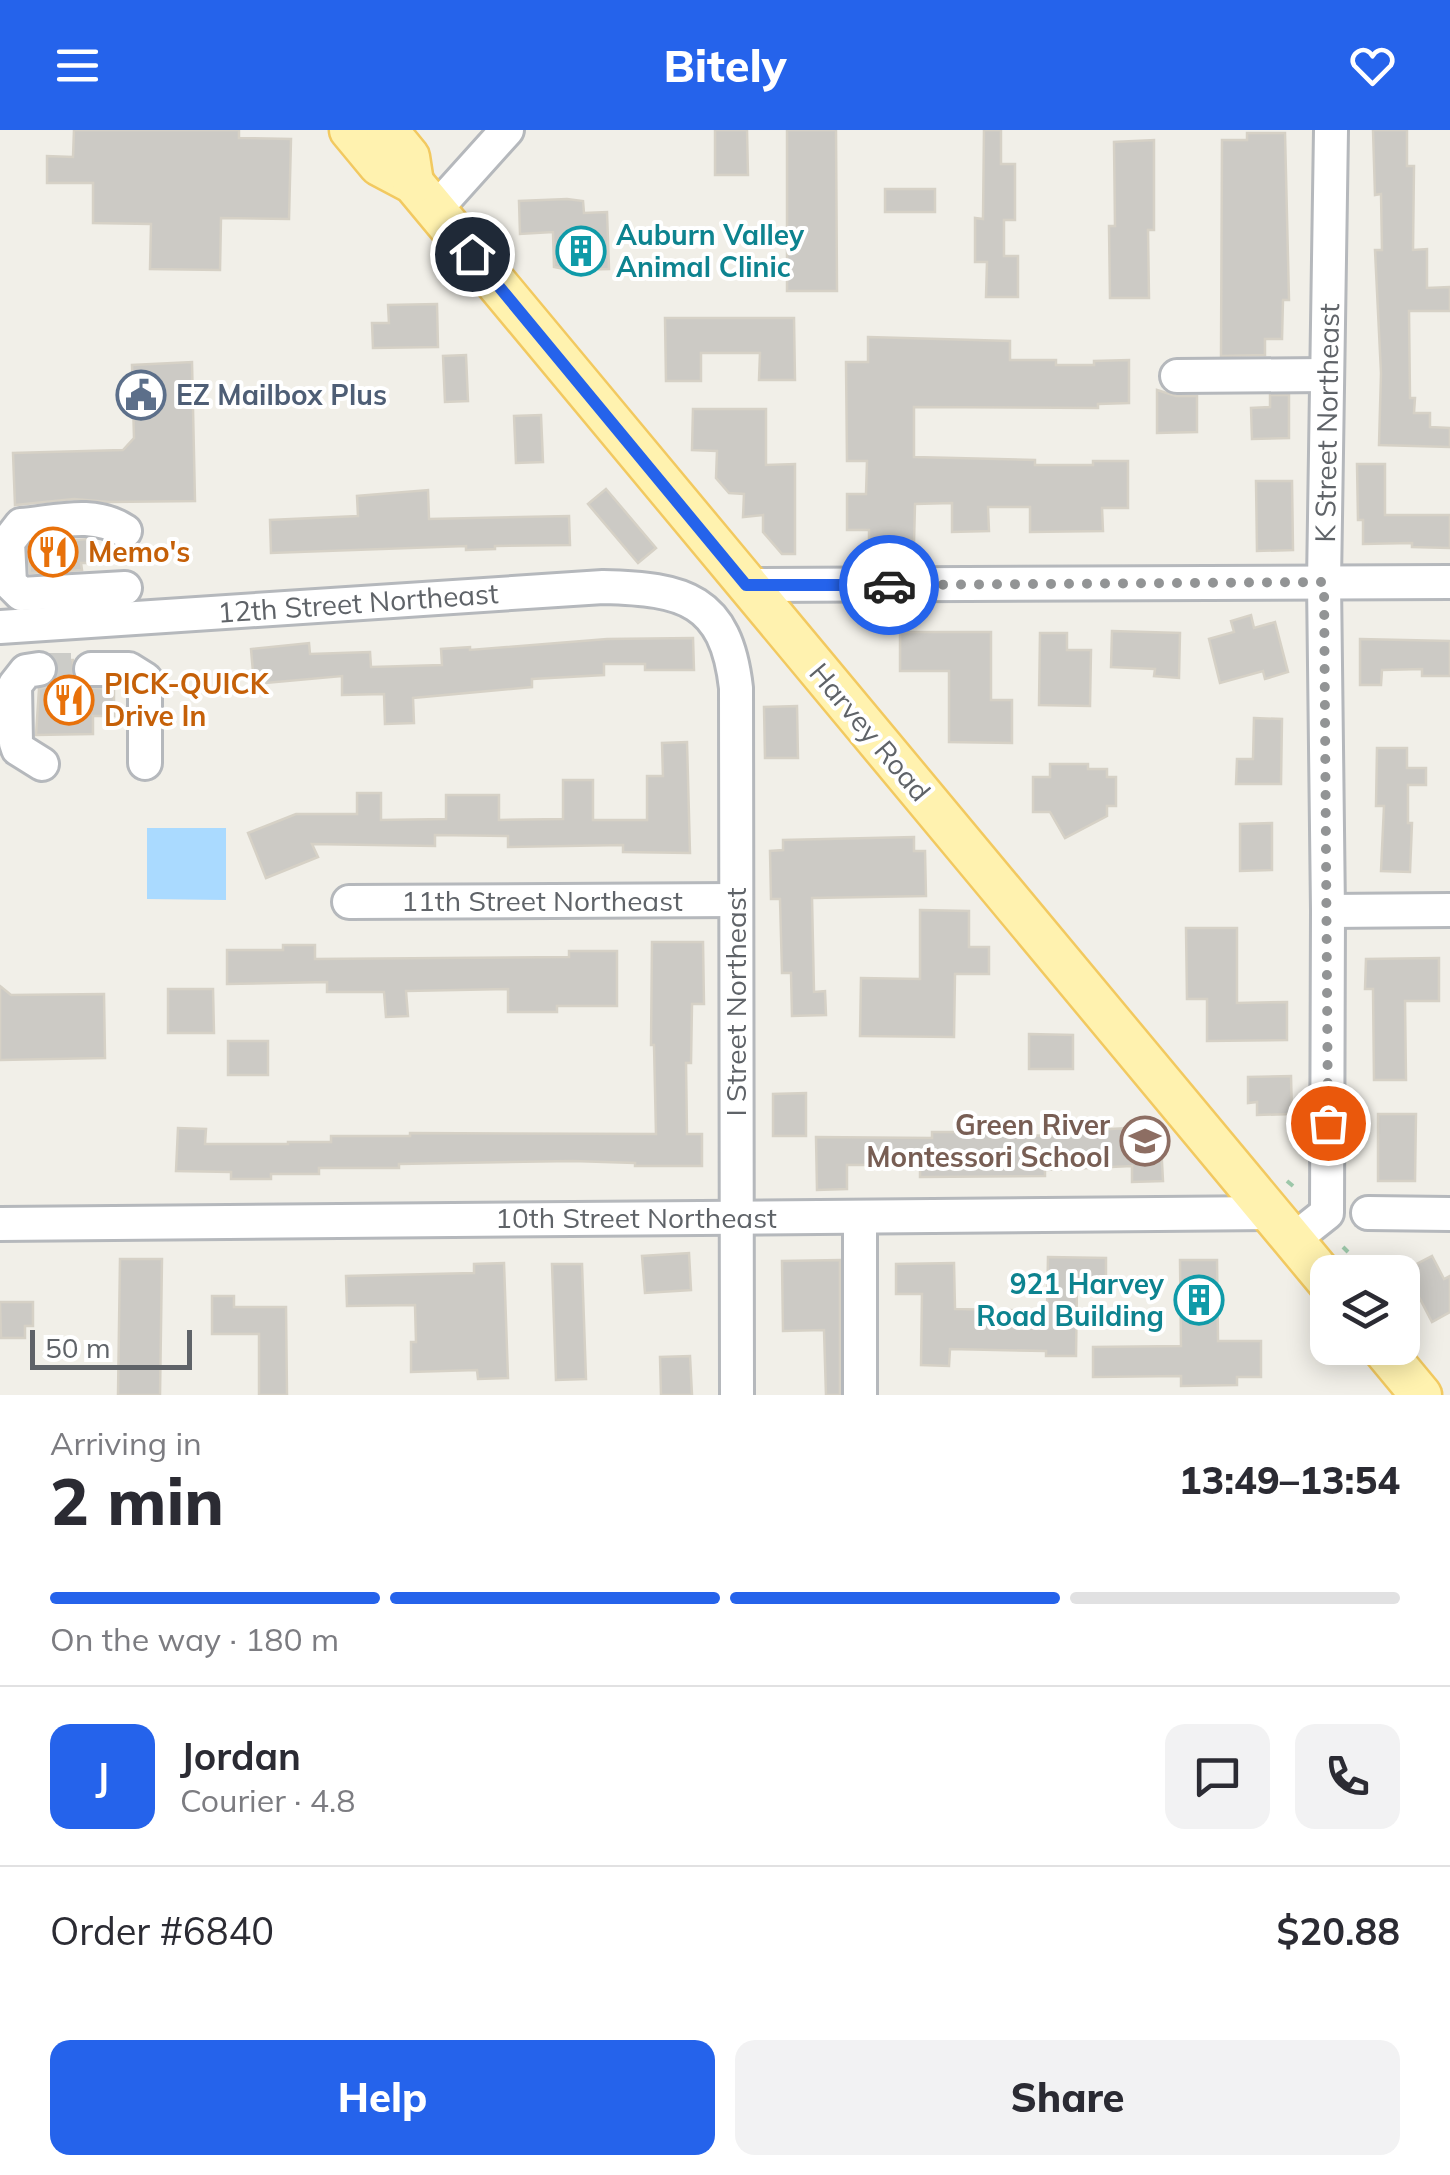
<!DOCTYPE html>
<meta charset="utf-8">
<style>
:root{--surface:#fff;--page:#f2f2f3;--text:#2b2b33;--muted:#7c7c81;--line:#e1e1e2;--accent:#2563eb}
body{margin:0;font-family:Mulish,sans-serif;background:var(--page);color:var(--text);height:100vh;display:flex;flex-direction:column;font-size:38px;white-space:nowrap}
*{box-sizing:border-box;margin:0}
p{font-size:32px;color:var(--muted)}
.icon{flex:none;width:55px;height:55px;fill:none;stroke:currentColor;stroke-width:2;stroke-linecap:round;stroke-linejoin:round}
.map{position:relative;height:1265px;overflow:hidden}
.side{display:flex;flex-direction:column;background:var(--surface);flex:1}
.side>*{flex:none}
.controls{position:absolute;left:1310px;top:1125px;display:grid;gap:20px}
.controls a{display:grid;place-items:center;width:110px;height:110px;border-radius:20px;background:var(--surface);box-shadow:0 5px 25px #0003;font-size:50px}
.scale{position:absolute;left:30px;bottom:25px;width:162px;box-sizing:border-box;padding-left:10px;border:5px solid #5f6368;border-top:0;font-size:28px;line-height:35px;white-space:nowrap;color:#5f6368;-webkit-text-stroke:8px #fff;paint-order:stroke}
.pin{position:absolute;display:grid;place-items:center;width:85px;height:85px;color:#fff;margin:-42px;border:5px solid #fff;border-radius:50%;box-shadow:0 2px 10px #0007}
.courier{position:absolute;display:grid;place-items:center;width:100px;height:100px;margin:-50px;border:8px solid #2563eb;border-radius:50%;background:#fff;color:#222;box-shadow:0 2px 12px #0007}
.headline em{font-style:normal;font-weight:800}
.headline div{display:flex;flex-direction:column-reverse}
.headline{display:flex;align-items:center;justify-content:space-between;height:170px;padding:0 50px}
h1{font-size:65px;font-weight:800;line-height:75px}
.bar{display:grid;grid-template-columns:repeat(4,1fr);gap:15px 10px;align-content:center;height:120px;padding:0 50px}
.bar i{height:12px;border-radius:8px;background:var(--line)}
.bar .active{background:var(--accent)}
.bar p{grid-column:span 4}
.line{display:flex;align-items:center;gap:25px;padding:0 50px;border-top:2px solid var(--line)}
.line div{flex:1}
.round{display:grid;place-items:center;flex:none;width:105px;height:105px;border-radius:20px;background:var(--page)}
.cta{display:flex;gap:20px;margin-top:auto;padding:20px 50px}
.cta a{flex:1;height:115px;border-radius:20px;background:var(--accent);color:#fff;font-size:40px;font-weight:800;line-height:115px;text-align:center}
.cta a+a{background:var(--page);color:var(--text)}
header{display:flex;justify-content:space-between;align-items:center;height:130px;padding:0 50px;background:var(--accent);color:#fff;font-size:45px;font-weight:800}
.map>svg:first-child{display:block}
.water{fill:#aadaff}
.building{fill:#cccac5;stroke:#d6d1c6;stroke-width:2.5}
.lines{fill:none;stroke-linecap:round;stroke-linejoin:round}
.minor-tunnel{stroke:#ccccc8;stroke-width:32;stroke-dasharray:32 16;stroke-linecap:butt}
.minor-casing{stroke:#b5b8bc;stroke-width:38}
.major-casing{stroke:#f2c960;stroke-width:45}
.path{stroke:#9cc7a9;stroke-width:4;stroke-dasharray:10 5;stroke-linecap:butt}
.minor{stroke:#fff;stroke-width:32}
.major{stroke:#fff2af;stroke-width:40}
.done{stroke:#929495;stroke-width:10;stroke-dasharray:0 18}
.route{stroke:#2563eb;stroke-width:12}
.labels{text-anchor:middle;stroke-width:8;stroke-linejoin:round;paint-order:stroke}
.culture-label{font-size:28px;font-weight:bold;fill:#0d838f;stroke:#fff;text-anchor:start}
.service-label{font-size:28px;font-weight:bold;fill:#4e5e75;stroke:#fff;text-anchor:start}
.street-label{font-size:28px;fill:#5f6368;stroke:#fff}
.food-label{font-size:28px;font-weight:bold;fill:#c56008;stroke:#fff;text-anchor:start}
.education-label{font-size:28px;font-weight:bold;fill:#785e54;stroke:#fff;text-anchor:end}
</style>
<header><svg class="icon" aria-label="menu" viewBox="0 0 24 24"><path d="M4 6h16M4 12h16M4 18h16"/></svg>Bitely<svg class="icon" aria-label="heart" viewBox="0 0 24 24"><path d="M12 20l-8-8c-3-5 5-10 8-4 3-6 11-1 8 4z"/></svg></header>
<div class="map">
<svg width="1450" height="1265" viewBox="0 0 1450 1265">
<rect width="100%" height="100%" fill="#f1efe8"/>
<polygon class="water" points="147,698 226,698 226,770 147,769"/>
<g class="building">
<polygon points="74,0 239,0 239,8 291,9 289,89 221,88 220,140 150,139 151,94 93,93 93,53 47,53 47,26 73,27"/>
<polygon points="715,0 747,0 748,45 715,45"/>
<polygon points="787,0 836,0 837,161 787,161"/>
<polygon points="984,0 1001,0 1001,34 1015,34 1015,90 1004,90 1004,126 1018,126 1018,167 986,167 987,132 975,132 975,88 983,89"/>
<polygon points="1373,0 1407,0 1407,36 1414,36 1413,120 1427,119 1427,158 1450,157 1450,181 1409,181 1410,268 1415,268 1414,283 1430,283 1430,297 1450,298 1450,317 1379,315 1381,243 1375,120 1382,120 1381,64 1375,65"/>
<polygon points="1247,3 1285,3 1289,170 1283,170 1282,209 1265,209 1265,225 1221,226 1222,10 1247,10"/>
<polygon points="1154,10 1154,100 1148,100 1149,168 1110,168 1109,96 1115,96 1114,12"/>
<rect x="885" y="59" width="50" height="23"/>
<polygon points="567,69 583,71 584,83 607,82 609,139 569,140 554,137 553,102 520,104 519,71"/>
<polygon points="437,174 438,217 373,218 372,193 389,193 388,175"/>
<polygon points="665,188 794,188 795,250 759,250 760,223 701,223 701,251 666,251"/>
<polygon points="868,207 1010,211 1010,230 1056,230 1056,235 1094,235 1094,231 1129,230 1129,273 1098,274 1098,278 914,277 914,327 1035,330 1035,335 1093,335 1093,331 1128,331 1128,378 1102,378 1103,401 1030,402 1030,377 988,377 989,401 952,402 952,373 915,374 914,413 869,412 869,400 847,400 847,364 866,364 867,331 847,331 846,232 868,232"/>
<polygon points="466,225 468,271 445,272 443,226"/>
<polygon points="192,232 195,371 109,372 74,369 15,375 13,323 123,320 134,308 132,235"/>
<polygon points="1157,260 1176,266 1197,266 1197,302 1157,303"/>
<polygon points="1270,265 1289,265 1289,308 1252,309 1251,278 1270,277"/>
<polygon points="693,279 766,279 766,335 795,334 795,424 782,424 763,402 763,385 743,387 744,364 729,363 716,348 717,321 692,320"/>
<polygon points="541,285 543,332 516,333 514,286"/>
<polygon points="1357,334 1385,334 1385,385 1450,385 1450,418 1412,417 1412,413 1363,414 1363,390 1358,390"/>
<polygon points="1256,351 1292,351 1293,420 1257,421"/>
<polygon points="606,359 656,418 638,433 588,374"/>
<polygon points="428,360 429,389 569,386 570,415 495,416 495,419 466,420 466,416 271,423 270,390 358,386 357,366"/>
<polygon points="88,409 89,433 81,433 82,440 30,443 28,418 32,414"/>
<polygon points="1251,485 1254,498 1275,492 1288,542 1265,549 1263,541 1220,553 1209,509 1234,502 1231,491"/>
<polygon points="1112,501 1180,503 1179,548 1154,546 1155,539 1111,537"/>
<polygon points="900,502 991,502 991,570 1012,570 1012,613 949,612 949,541 900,541"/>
<polygon points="1040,503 1067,503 1067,520 1091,520 1090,576 1039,575"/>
<polygon points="693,508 694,540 645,540 645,534 604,534 604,545 532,549 532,557 413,568 414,593 385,594 384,564 342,565 342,546 254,554 251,519 309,513 310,524 370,522 371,537 442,535 441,519 470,517 470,520 607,509"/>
<polygon points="1360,509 1450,511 1450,546 1422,546 1422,539 1382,540 1381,555 1360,555"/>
<polygon points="56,530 73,530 73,548 82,557 114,559 114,586 93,586 93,604 36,605 39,559 51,555 57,547"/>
<polygon points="797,576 798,628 765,628 764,577"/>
<polygon points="1254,588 1282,589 1281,654 1236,654 1237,629 1253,629"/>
<polygon points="687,612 690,723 623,722 623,715 508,717 508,706 435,705 435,716 312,714 318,727 266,748 248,703 296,684 357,684 357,663 381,663 381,690 446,689 446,665 499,665 499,690 563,689 563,650 593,650 593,690 647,690 647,646 663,646 662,613"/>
<polygon points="1377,618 1407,618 1407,638 1426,638 1426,655 1408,655 1408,693 1412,693 1410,742 1381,741 1384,676 1376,676"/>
<polygon points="1050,634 1088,634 1088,639 1107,639 1107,647 1116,647 1116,676 1107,676 1107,686 1065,708 1050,682 1033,682 1033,647 1050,647"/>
<polygon points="1272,693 1272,740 1240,741 1240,694"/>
<polygon points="914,707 914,721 925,721 926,766 812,768 814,862 825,861 826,885 792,886 791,843 782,843 780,769 771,769 770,721 783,720 783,710"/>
<polygon points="920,780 969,781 969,817 989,817 989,844 955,844 954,907 860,906 861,848 920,849"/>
<polygon points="1186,798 1237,798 1237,873 1287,872 1287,910 1207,911 1207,869 1187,869"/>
<polygon points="652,812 703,812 704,874 692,874 691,933 686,933 687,1004 702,1004 702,1036 635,1036 635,1033 573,1031 399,1034 399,1038 319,1038 319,1044 271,1044 271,1049 231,1049 231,1042 176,1041 178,998 206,999 205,1014 288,1014 288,1012 331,1012 331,1006 410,1006 410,1003 656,1004 654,915 651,915"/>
<polygon points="283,815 315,815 315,829 569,827 569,821 617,821 617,876 557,876 557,882 508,882 508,859 406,861 408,886 386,887 384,862 327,862 327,852 227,854 227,820 283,820"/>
<polygon points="1439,828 1439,871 1405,871 1406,950 1374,950 1373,859 1365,859 1366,829"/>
<polygon points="0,856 11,865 104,864 105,928 0,930"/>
<polygon points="168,859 213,859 214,903 168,903"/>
<polygon points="1029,904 1073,905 1073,939 1029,939"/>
<rect x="228" y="911" width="40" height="34"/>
<polygon points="1291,946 1292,984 1257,985 1257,972 1248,973 1248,947"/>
<polygon points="806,963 806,1006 773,1006 773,964"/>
<polygon points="1378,984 1416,984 1415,1051 1378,1051"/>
<polygon points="992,994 992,1005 1075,1006 1074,1001 1147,997 1147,1014 1161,1013 1163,1051 1132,1052 1132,1036 1045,1040 1045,1046 920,1047 920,1035 847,1035 847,1059 817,1060 816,1007 932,1008 932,1002 956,1002 956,995"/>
<polygon points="689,1123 691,1160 645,1163 642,1126"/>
<polygon points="1432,1126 1444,1149 1450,1146 1450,1182 1432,1192 1405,1140"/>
<polygon points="1048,1127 1106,1128 1106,1156 1077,1155 1076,1226 1046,1226 1046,1221 950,1219 949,1236 921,1235 922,1164 896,1164 896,1134 954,1133 955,1179 1047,1181"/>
<polygon points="120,1129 162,1129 160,1265 118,1265"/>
<polygon points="840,1130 840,1265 826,1265 824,1200 783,1201 782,1131"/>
<polygon points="1180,1130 1217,1130 1218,1211 1261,1211 1261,1247 1237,1247 1237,1255 1181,1256 1181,1246 1093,1247 1093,1217 1181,1216"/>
<polygon points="504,1133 508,1248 478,1249 477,1240 411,1242 411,1212 416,1212 415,1175 347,1176 346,1146 474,1143 474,1134"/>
<polygon points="552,1134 582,1134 586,1249 556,1250"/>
<polygon points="212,1166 234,1166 234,1177 286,1177 287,1265 259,1265 259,1204 212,1204"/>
<polygon points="0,1172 33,1172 33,1196 25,1196 25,1208 1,1208"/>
<polygon points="690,1226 692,1265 661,1265 660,1227"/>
</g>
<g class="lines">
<polyline class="minor-tunnel" points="39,539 91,539"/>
<g class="minor-casing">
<g id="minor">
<polyline points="435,80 507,0"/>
<polyline points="1177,246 1327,245"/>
<path d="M 125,401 C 94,380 56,392 21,395 L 8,412 L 10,453 L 21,464 L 125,458"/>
<polyline points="746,455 1450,452"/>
<path d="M 0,497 L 603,457 C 684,459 726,469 736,558 L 737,1265"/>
<polyline points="39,539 26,541 15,555 16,613 18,619 42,634"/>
<polyline points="91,539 129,539 145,549 145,633"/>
<polyline points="349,772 736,770"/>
<polyline points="1328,781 1450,780"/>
<polyline points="1368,1083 1450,1084"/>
<polyline points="0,1094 1271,1083"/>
<polyline points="1293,1110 1327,1083 1328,781 1324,452 1331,0"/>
<polyline points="860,1265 860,1087"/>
</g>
</g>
<g class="major-casing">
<g id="major">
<polyline points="350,0 379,35 413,53 1328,1152"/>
<polyline points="387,0 409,27 413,53"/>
<polyline points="1382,1218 1421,1265"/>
</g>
</g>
<g class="path">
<polyline points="1287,1051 1293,1056"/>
<polyline points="1343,1117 1348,1122"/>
</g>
<use href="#minor" class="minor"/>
<use href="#major" class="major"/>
</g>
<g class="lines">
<polyline class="done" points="889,455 1324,452 1328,993"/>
<polyline class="route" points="472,124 746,455 889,455"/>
</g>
<defs>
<g id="building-ring" transform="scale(2.5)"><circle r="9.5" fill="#fff" stroke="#0f9aa8" stroke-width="1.5"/><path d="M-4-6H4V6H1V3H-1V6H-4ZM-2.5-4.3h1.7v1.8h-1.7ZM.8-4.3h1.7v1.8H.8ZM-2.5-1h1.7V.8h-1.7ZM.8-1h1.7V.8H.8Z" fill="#0f9aa8"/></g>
<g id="civic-ring" transform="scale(2.5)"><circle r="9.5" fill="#fff" stroke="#5c6f8a" stroke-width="1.5"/><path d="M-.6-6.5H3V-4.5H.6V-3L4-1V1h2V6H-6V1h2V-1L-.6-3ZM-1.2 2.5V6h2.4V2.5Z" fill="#5c6f8a"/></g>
<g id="restaurant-ring" transform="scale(2.5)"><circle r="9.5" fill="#fff" stroke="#e8710a" stroke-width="1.5"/><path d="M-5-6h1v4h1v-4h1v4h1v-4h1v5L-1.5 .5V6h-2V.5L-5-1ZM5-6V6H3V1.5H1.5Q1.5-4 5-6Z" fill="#e8710a"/></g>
<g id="school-ring" transform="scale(2.5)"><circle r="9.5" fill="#fff" stroke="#8d6e63" stroke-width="1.5"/><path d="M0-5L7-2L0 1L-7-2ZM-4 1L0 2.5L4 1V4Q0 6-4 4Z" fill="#8d6e63"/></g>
</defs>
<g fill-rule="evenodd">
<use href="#building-ring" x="581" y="121"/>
<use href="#civic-ring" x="141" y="265"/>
<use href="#restaurant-ring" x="53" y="422"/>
<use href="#restaurant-ring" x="69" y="570"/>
<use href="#school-ring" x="1145" y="1011"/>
<use href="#building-ring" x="1199" y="1170"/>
</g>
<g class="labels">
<g class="culture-label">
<text x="616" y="115">Auburn Valley<tspan x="616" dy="32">Animal Clinic</tspan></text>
<text x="1164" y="1164" text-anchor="end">921 Harvey<tspan x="1164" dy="32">Road Building</tspan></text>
</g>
<g class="service-label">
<text x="176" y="275">EZ Mailbox Plus</text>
</g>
<g class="street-label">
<text transform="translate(1327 293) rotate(-89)" y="10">K Street Northeast</text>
<text transform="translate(358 473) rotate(-4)" y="10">12th Street Northeast</text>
<text transform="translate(870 602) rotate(50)" y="10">Harvey Road</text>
<text x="542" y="781">11th Street Northeast</text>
<text transform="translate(736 872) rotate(-90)" y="10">I Street Northeast</text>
<text x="636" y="1098">10th Street Northeast</text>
</g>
<g class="food-label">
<text x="88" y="432">Memo's</text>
<text x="104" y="564">PICK-QUICK<tspan x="104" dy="32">Drive In</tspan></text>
</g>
<g class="education-label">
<text x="1110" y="1005">Green River<tspan x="1110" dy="32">Montessori School</tspan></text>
</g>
</g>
</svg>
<div class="controls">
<a><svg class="icon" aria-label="layers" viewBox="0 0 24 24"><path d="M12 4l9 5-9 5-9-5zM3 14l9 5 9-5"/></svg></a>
</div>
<div class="scale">50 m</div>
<div class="pin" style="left:1328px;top:993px;background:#ea580c"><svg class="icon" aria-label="bag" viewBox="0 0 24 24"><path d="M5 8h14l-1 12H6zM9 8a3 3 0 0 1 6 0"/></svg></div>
<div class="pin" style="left:472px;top:124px;background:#1f2937"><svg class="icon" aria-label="home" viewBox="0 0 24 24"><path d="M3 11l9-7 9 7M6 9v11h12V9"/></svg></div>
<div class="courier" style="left:889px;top:455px"><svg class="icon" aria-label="car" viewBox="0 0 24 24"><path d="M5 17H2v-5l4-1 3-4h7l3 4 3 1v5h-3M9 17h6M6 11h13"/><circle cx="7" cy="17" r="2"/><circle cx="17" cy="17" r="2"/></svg></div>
</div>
<section class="side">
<div class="headline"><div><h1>2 min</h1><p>Arriving in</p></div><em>13:49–13:54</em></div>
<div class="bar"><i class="active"></i><i class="active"></i><i class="active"></i><i></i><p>On the way · 180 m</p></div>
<div class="line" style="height:180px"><b class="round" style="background:var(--accent);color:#fff">J</b><div><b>Jordan</b><p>Courier · 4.8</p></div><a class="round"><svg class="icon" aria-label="chat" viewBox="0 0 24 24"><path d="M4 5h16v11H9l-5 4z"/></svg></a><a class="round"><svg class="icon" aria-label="phone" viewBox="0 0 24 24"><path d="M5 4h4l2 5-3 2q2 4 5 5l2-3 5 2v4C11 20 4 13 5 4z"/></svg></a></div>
<div class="line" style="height:130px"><div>Order #6840</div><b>$20.88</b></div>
<div class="cta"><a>Help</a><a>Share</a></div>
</section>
